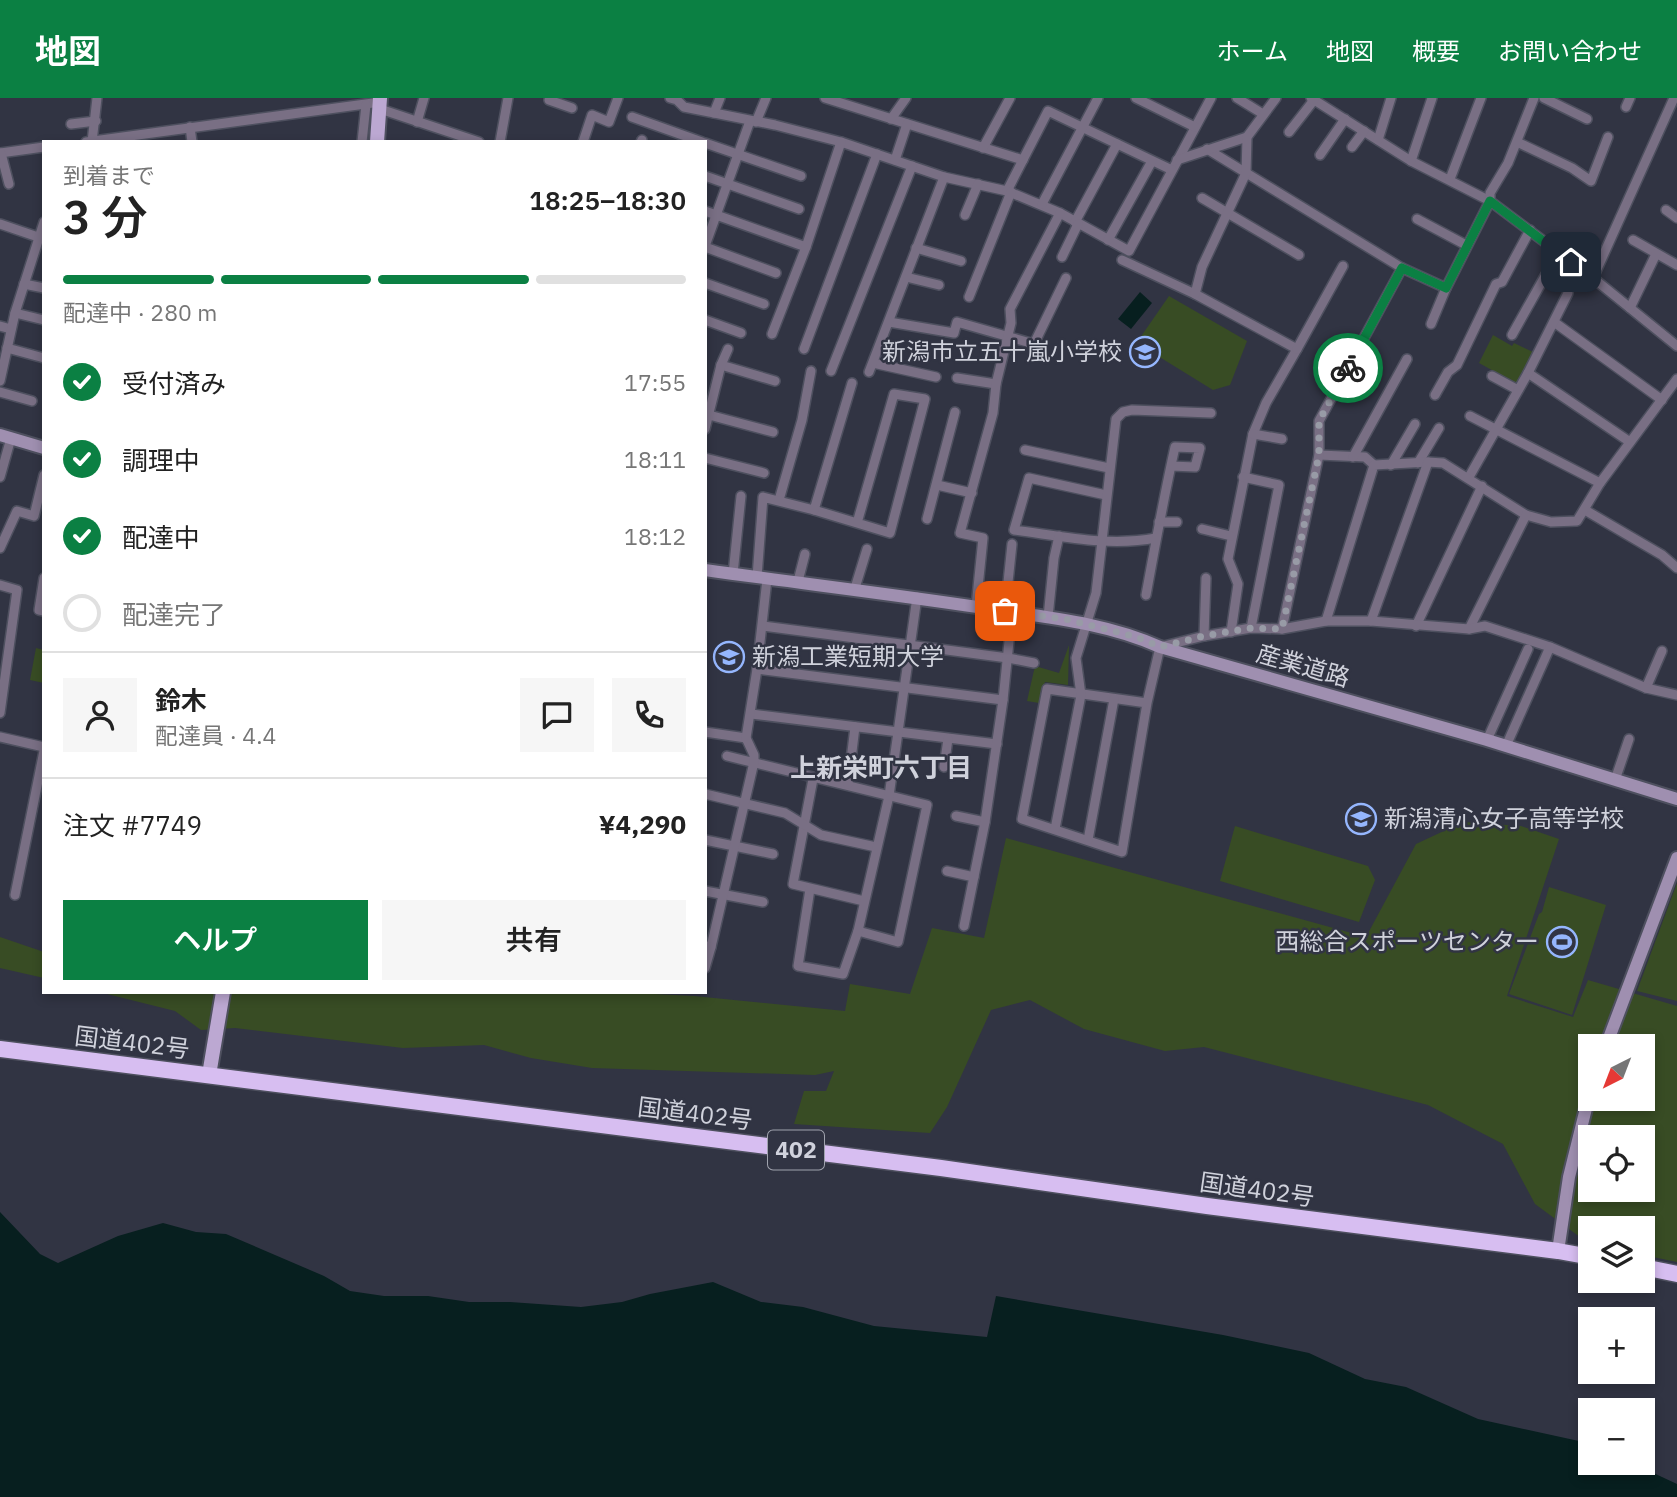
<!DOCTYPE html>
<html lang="ja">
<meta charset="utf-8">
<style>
:root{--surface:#fff;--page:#f6f6f6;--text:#222;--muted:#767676;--line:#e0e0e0;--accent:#0b8043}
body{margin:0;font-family:"IBM Plex Sans","Noto Sans JP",sans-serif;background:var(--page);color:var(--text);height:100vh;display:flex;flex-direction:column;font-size:26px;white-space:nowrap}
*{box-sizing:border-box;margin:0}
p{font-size:23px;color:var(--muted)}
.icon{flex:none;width:38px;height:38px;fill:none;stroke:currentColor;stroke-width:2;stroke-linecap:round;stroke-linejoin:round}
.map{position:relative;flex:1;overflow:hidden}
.sheet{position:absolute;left:42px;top:42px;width:665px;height:854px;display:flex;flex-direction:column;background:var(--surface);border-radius:0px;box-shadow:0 4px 10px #0003}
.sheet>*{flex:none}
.needle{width:46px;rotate:222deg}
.fabs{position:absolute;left:1578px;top:936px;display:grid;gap:14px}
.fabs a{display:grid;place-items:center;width:77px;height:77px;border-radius:0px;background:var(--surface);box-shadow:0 4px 10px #0003;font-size:35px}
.pin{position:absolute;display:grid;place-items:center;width:60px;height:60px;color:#fff;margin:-30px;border-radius:14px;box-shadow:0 4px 10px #0006}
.courier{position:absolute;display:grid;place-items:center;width:70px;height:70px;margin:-35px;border:5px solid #0b8043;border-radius:50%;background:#fff;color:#222;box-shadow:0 2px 9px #0007}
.head em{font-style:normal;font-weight:600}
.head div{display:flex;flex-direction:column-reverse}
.head{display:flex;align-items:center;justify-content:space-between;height:119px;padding:0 21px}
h1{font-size:46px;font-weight:600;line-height:52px}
.bar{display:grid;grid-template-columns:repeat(4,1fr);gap:10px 7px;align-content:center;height:84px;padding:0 21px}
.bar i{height:9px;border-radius:5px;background:var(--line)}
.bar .current{background:var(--accent)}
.bar p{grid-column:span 4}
.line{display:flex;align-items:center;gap:18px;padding:0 21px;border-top:2px solid var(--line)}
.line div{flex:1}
.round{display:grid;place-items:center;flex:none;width:74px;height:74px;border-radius:0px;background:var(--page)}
ol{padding:0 21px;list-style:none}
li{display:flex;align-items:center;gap:21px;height:77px}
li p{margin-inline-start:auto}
li .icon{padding:7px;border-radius:50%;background:var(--accent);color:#fff;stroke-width:4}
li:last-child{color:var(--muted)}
li i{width:38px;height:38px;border:4px solid var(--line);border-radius:50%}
.cta{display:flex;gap:14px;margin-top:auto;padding:14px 21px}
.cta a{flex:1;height:80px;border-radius:0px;background:var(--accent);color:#fff;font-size:28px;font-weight:600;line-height:80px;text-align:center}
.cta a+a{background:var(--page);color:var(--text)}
header{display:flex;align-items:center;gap:42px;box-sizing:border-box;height:98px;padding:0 35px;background:var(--accent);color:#fff}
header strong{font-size:33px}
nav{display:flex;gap:38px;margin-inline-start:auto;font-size:24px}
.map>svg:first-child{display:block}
.green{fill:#384c24;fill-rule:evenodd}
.water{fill:#071f1f}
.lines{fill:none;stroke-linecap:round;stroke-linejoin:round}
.street-casing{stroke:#4e505f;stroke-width:12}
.secondary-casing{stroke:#4e505f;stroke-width:16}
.primary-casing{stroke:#4e505f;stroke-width:18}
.highway-casing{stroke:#4e505f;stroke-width:19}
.street{stroke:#796f84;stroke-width:9}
.secondary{stroke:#9f8fb0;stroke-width:12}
.primary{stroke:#bca8d2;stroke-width:14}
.highway{stroke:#d7bef1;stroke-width:16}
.done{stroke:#989ba6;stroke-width:7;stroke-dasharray:0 12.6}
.route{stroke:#0b8043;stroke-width:9}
.labels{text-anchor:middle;stroke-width:5;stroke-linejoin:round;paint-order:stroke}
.shield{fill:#313443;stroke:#a0a3ae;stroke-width:2}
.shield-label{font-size:23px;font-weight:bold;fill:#d0d2dc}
.poi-label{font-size:24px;fill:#d0d2dc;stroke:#313443;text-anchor:end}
.street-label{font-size:24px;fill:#d0d2dc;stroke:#313443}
.neighbourhood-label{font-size:26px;font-weight:bold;fill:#d0d2dc;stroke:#313443}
</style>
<header>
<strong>地図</strong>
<nav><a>ホーム</a><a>地図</a><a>概要</a><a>お問い合わせ</a></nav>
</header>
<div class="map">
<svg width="1677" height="1399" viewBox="0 0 1677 1399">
<rect width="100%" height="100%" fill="#313443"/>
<g class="green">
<polygon points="1169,198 1247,243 1230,287 1213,292 1140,247 1142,237"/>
<polygon points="1493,237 1512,248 1514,245 1535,255 1517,286 1479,265"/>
<polygon points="1069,547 1068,587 1045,584 1039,605 1027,603 1035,568 1059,575"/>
<polygon points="36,550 44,552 44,585 30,582"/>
<path d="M 1463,724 L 1521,728 L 1559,741 L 1507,898 L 1573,919 L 1588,882 L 1677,908 L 1677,1164 L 1643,1157 L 1643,1130 L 1591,1130 L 1591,1145 L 1588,1145 L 1535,1106 L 1503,1046 L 1428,1007 L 1204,949 L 1165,953 L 1084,931 L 1030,902 L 991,912 L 947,1009 L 930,1035 L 794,1026 L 804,993 L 826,993 L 834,973 L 815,977 L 592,970 L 531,960 L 484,947 L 403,950 L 235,930 L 201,932 L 175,913 L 99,894 L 615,894 L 694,898 L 845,913 L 850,886 L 910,896 L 932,830 L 984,840 L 1006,740 L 1366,839 L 1416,746 ZM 1591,948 L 1643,948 L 1643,1001 L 1591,1001 ZM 1591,1040 L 1643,1040 L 1643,1092 L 1591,1092 Z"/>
<polygon points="1235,728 1368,768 1375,782 1359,824 1220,783"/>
<polygon points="1677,785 1677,903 1637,893"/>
<polygon points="1549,789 1606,807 1572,917 1509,896 1539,816 1542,814"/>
<polygon points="0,839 44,854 44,880 0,870"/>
</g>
<g class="water">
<polygon points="1140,194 1152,205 1131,231 1118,221"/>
<polygon points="0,1114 40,1156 58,1165 118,1138 163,1125 196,1134 226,1136 324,1178 350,1193 384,1198 428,1198 469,1204 510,1204 581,1209 622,1204 650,1196 713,1184 761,1204 803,1209 874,1228 987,1239 996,1198 1223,1237 1309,1255 1365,1281 1406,1289 1478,1321 1588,1345 1591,1346 1591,1365 1632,1365 1677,1386 1677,1399 0,1399"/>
</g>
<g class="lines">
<g class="street-casing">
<g id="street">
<polyline points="670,0 677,2 684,9 775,27 841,44 944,79 1007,93 1060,115 1129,153 1211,0"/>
<polyline points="825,0 1023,62"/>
<polyline points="1136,0 1195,29"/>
<polyline points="1237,0 1263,16"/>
<polyline points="1311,0 1411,63 1490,103 1593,180 1677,248"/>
<polyline points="1544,0 1587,21"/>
<polyline points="549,2 572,10"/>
<polyline points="1626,9 1630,0"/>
<polyline points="380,11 479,44"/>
<polyline points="714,15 720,0"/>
<polyline points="632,19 702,44"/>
<polyline points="891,21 906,0"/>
<polyline points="417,24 424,0"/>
<polyline points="756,24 766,0"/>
<polyline points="71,26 96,23"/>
<polyline points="190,29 192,44"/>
<polyline points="1289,34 1314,2"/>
<polyline points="1378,42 1391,0"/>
<polyline points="86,44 380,4"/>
<polyline points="92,44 97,0"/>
<polyline points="362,44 366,7"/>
<polyline points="500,44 508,0"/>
<polyline points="583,44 592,17 609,24 618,0"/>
<polyline points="641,44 642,42"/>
<polyline points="1517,44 1572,70 1591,83 1608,39"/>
<polyline points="705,45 801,78"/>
<polyline points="1352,49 1364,33"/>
<polyline points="983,50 1010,0"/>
<polyline points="1207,51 1402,170 1446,190 1490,103 1490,95 1508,65 1534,0"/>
<polyline points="0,55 44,49"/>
<polyline points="1,55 9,86"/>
<polyline points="1320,57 1345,21"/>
<polyline points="895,62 907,26"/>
<polyline points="1177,62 1247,39"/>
<polyline points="1411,63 1432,0"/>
<polyline points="705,78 799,111"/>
<polyline points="1450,81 1481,0"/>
<polyline points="1007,93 1048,13 1172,72"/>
<polyline points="1202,100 1299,157"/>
<polyline points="1042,106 1098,0"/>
<polyline points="1666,112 1677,120"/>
<polyline points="705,113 806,149"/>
<polyline points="965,117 978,86"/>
<polyline points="1417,121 1466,147"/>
<polyline points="1075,124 1117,46"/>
<polyline points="0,126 38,139"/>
<polyline points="1108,142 1152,63"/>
<polyline points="1633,142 1677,167"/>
<polyline points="705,148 750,23"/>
<polyline points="705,149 776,175"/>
<polyline points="916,150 961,163"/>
<polyline points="1062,159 1078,126"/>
<polyline points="1122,162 1195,196 1297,251 1266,305 1253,336 1228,461 1238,486 1231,534"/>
<polyline points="906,179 939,187"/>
<polyline points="1593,180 1674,0"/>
<polyline points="705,185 764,206"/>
<polyline points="24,186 44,190"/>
<polyline points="1195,196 1202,169 1246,75 1247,39 1276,0"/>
<polyline points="969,199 1011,94"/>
<polyline points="1630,210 1656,156"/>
<polyline points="15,215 44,222"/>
<polyline points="705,222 741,235"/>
<polyline points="889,224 954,235 957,224 1034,246 1066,180"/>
<polyline points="1554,224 1662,302"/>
<polyline points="1431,226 1446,190"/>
<polyline points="0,228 11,231"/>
<polyline points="772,236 806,149 841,44"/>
<polyline points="1512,237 1558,155"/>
<polyline points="7,250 44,260"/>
<polyline points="804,251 877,56"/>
<polyline points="1297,251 1343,168"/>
<polyline points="873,265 936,279"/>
<polyline points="721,267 775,283"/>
<polyline points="831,273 912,68"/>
<polyline points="869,274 944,79"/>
<polyline points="1528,275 1630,344"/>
<polyline points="1492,278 1518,292"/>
<polyline points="957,280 996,286"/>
<polyline points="0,283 15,215 44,124"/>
<polyline points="0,294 32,303"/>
<polyline points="1435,297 1448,274 1457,267 1496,186 1502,184 1530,132"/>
<polyline points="709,317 773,334"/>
<polyline points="1470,318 1600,385"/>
<polyline points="705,331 721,267 728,251"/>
<polyline points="1253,336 1282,341"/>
<polyline points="1025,352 1109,370"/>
<polyline points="1319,357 1365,359 1374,367"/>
<polyline points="1353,359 1407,261"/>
<polyline points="705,360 764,375"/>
<polyline points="1418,365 1439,330"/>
<polyline points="1391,367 1415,326"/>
<polyline points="0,379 11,340"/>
<polyline points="1243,379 1279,387 1251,530"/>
<polyline points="1469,379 1528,275 1568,195"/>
<polyline points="937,387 972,395"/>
<path d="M 1106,397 L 1029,380 L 1014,432 C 1061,438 1108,449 1156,440"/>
<polyline points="779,402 802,322 811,273"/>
<polyline points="814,412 890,435 925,301 894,296 857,425"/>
<polyline points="1585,412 1662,457 1677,470"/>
<polyline points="927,421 955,314"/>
<polyline points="1159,424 1177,424"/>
<polyline points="1202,431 1231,438"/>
<polyline points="0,450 17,413 34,418 44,377"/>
<polyline points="733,476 741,398"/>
<polyline points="757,479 763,399 814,412 852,285"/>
<polyline points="44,480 39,512 44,513"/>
<polyline points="798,483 805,456"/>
<polyline points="0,487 17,492 0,615"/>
<polyline points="855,490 867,451"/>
<path d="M 1146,497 C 1155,448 1164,398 1175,349 L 1200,350 L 1195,369 L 1171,368"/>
<polyline points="976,509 983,440 960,435 993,315 996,286 1011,225 1010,211 1060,115"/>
<polyline points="1005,513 1012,446"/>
<polyline points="1048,519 1054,460 1059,438"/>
<polyline points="1326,523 1374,367 1428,364"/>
<polyline points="1371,523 1428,364 1443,365 1526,417 1551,424 1577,423 1600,385 1677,281"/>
<polyline points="763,528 1008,560 1034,565"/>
<polyline points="1416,528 1482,388"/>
<polyline points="1282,531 1319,357 1319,323 1402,170"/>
<polyline points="1469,531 1526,417"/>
<polyline points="1204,538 1206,480"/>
<polyline points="757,571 1003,602"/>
<polyline points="1646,590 1662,553"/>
<polyline points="1147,605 1047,591 1022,721 1122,754 1147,605 1160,549 1204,538 1251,530 1282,531 1326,523 1371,523 1469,531 1485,528 1550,549 1646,590 1677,597"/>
<polyline points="751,616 997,646"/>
<polyline points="705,634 746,640"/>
<polyline points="0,639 44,649"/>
<polyline points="1487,642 1528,551"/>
<polyline points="1506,648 1550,549"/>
<polyline points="727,658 927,707 898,844 858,833"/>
<polyline points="944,669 948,641"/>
<polyline points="813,681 793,786 864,803"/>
<polyline points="1615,682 1629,641"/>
<polyline points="848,686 855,629"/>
<polyline points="705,696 785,715 821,737 876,749"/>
<polyline points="956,718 985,724"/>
<polyline points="1055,731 1081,597 1076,560 1096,495 1116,321 1123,314 1132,312 1211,315"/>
<polyline points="705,742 773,756"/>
<polyline points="1088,742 1114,601"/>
<polyline points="947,773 974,779"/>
<polyline points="810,791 798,868 843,876 858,833 889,698 917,499"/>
<polyline points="705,793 763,804"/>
<polyline points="15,797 44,653"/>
<polyline points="964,828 985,724 1003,602 1012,514"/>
<polyline points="705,848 711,849 754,664 754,657 746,640 757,571 767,481"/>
<polyline points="705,870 711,849"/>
</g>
</g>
<g class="secondary-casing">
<g id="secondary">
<polyline points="0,337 44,350"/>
<path d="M 705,472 C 798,485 891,496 984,510 C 1043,519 1105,524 1160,549 L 1487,642 L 1677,701"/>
<polyline points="1606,948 1677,760"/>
<polyline points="1558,1153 1569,1079 1591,990"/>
</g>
</g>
<g class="primary-casing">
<g id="primary">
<polyline points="377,44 380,0"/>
<polyline points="209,977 223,894"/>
</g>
</g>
<g class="highway-casing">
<g id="highway">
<polyline points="0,951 941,1070 1207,1108 1558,1153 1591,1159"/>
<polyline points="1643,1169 1677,1176"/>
</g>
</g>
<use href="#street" class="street"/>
<use href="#secondary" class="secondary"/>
<use href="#primary" class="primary"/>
<use href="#highway" class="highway"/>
</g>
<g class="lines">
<polyline class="done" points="1005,513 1065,521 1137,539 1160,549 1204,538 1251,530 1282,531 1319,357 1319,323 1348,270"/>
<polyline class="route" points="1348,270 1402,170 1446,190 1490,103 1571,164"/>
</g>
<defs>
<g id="school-ring" transform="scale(1.575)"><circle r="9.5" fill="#313443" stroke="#95b6fd" stroke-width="1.5"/><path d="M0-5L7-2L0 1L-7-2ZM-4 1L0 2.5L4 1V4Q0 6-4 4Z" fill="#95b6fd"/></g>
<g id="university-ring" transform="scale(1.575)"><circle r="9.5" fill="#313443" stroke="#95b6fd" stroke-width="1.5"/><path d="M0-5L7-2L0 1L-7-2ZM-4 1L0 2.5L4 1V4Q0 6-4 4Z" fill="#95b6fd"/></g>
<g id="stadium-ring" transform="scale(1.575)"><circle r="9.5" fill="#313443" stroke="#95b6fd" stroke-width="1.5"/><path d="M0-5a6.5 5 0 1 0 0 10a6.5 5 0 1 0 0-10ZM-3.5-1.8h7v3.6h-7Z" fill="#95b6fd"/></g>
</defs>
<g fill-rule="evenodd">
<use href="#school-ring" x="1145" y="254"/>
<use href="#university-ring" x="729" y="559"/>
<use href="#school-ring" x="1361" y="721"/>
<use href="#stadium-ring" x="1562" y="844"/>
</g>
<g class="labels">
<rect class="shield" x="768" y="1032.5" width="56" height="39" rx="5"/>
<g class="shield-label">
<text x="796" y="1060">402</text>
</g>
<g class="poi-label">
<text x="1122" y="262">新潟市立五十嵐小学校</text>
<text x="752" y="567" text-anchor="start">新潟工業短期大学</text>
<text x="1384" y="729" text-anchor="start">新潟清心女子高等学校</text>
<text x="1539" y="852">西総合スポーツセンター</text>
</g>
<g class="street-label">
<text transform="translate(1303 568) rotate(16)" y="8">産業道路</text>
<text transform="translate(132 945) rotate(7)" y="8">国道402号</text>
<text transform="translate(695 1016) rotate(7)" y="8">国道402号</text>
<text transform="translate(1257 1092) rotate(8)" y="8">国道402号</text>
</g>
<g class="neighbourhood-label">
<text x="881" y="679">上新栄町六丁目</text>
</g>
</g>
</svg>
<div class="fabs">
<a><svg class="needle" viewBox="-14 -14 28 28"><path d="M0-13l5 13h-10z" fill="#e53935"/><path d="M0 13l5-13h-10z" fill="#767676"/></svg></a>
<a><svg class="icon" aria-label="locate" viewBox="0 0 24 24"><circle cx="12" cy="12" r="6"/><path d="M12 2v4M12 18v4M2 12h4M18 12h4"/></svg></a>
<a><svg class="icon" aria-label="layers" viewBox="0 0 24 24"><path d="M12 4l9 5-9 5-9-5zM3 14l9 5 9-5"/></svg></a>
<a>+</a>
<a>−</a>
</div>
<div class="pin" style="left:1005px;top:513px;background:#ea580c"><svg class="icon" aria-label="bag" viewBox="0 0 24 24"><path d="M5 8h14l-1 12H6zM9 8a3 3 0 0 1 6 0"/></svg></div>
<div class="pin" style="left:1571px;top:164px;background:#1f2937"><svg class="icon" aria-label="home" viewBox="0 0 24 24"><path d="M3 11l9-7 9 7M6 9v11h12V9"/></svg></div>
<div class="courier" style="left:1348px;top:270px"><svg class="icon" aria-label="bike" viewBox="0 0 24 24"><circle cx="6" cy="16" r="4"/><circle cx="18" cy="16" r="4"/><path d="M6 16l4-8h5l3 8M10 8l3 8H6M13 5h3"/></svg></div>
<section class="sheet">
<div class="head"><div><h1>3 分</h1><p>到着まで</p></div><em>18:25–18:30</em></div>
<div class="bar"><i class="current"></i><i class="current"></i><i class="current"></i><i></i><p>配達中 · 280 m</p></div>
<ol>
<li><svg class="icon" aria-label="check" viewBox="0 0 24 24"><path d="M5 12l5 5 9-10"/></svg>受付済み<p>17:55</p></li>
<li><svg class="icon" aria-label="check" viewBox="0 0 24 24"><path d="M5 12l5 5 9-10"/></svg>調理中<p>18:11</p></li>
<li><svg class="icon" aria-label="check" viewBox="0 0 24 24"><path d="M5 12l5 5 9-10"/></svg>配達中<p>18:12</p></li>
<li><i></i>配達完了</li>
</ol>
<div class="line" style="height:126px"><a class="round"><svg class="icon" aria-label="person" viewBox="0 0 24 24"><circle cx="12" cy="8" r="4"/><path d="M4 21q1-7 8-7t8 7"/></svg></a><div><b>鈴木</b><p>配達員 · 4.4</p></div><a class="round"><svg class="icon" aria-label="chat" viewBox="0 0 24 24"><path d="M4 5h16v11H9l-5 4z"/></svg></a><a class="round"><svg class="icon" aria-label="phone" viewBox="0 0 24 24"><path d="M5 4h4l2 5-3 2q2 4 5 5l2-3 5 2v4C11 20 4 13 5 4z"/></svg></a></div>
<div class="line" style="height:91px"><div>注文 #7749</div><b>¥4,290</b></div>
<div class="cta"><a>ヘルプ</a><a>共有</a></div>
</section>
</div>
